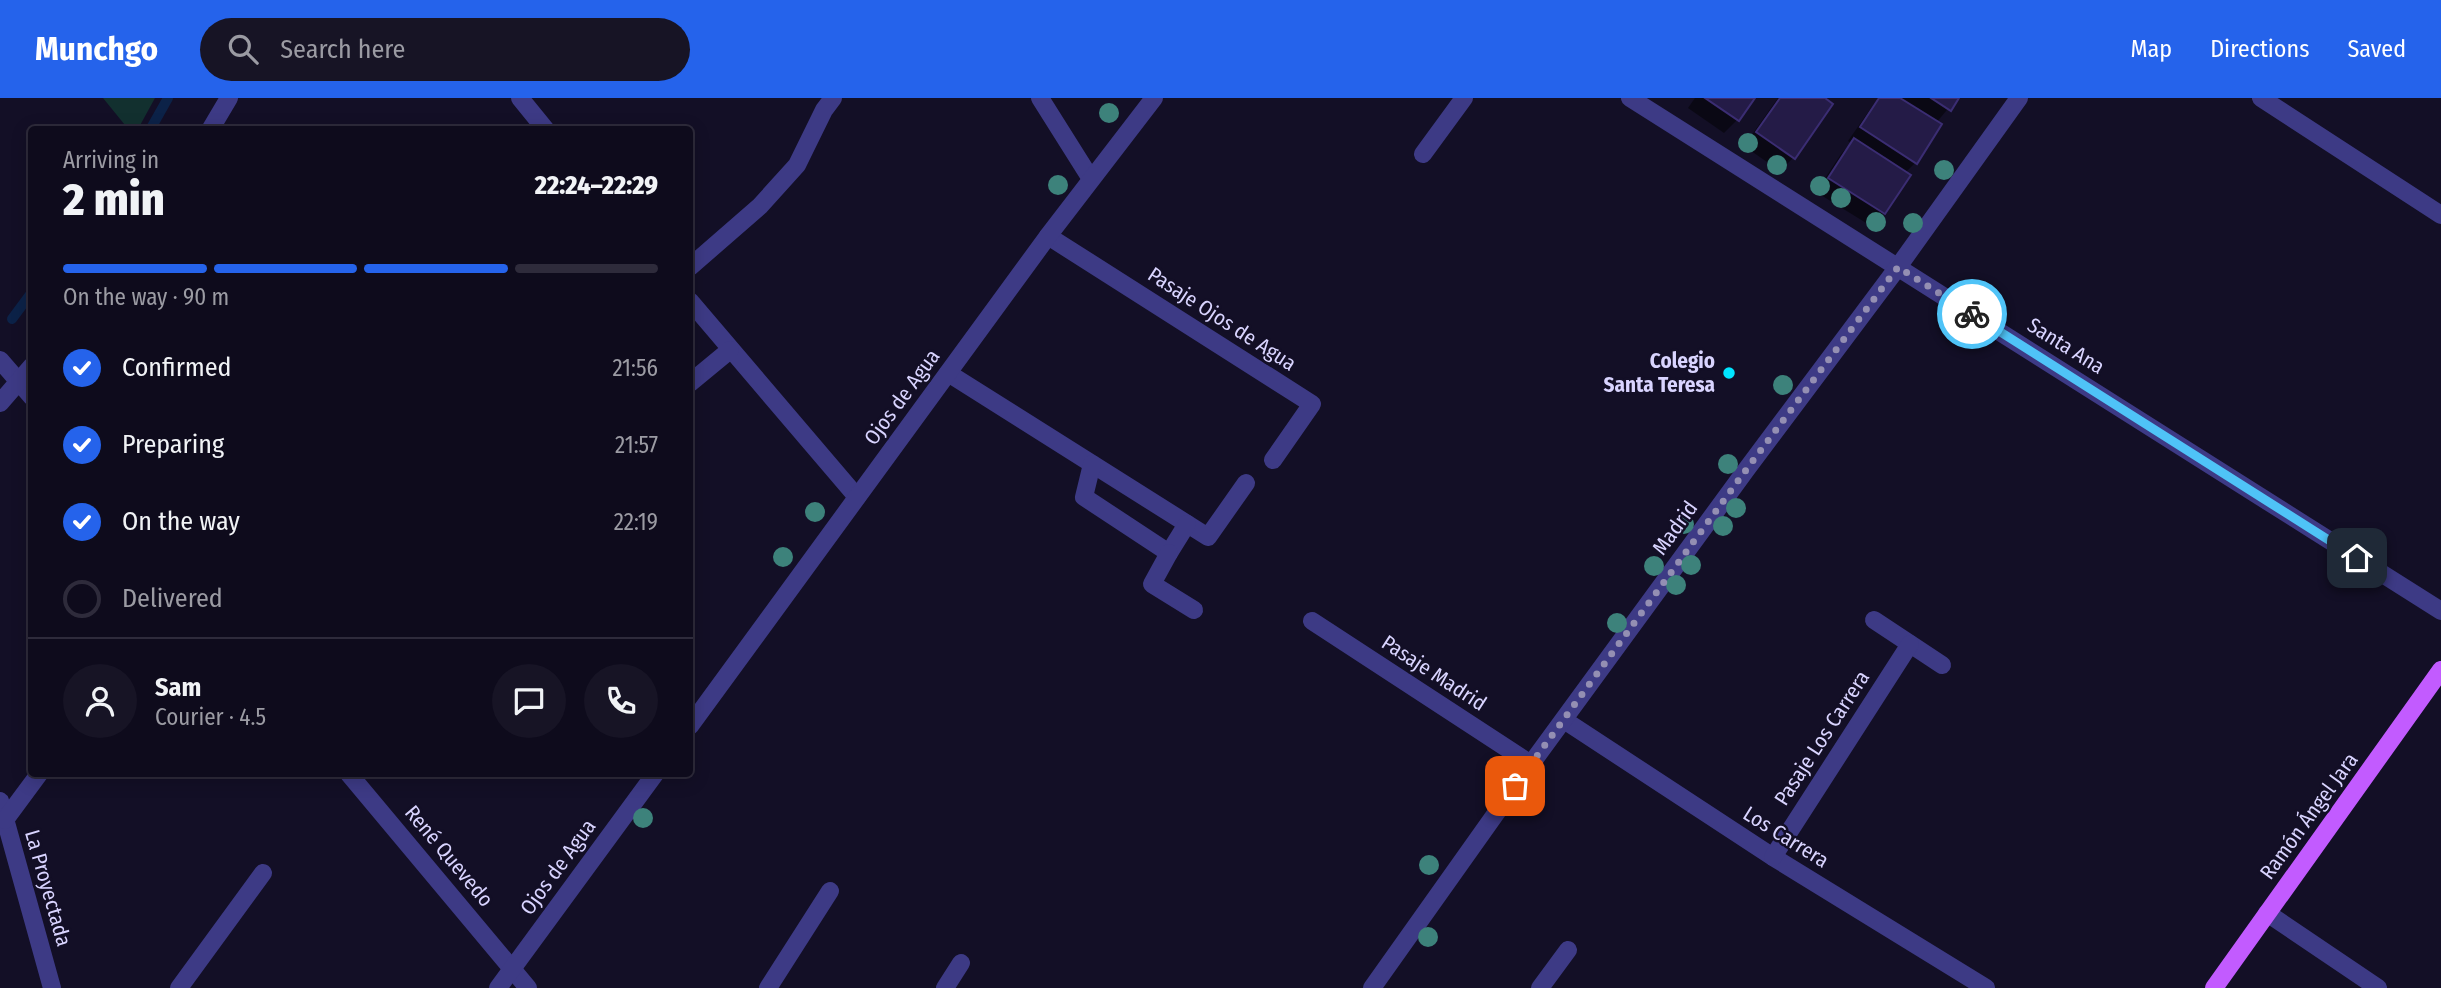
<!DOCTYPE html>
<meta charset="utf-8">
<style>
:root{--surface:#0e0b1c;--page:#171425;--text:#f1f3f6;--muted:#9b9ba3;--line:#2e2b3b;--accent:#2563eb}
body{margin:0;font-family:"Fira Sans Condensed",sans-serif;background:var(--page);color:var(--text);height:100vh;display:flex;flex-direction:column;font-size:26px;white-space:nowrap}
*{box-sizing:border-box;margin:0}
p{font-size:23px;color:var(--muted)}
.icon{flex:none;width:38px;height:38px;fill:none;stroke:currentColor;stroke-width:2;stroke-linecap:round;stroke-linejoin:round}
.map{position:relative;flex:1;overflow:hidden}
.details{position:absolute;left:28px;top:28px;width:665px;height:651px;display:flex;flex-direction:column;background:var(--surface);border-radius:7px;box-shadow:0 4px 18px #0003,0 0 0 2px var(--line)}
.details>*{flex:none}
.pin{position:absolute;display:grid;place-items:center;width:60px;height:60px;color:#fff;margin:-30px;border-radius:14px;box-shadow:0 4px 10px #0006}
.courier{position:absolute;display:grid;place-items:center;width:70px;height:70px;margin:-35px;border:5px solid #4fc3f7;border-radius:50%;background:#fff;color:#222;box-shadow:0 2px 9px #0007}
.headline em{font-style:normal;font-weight:800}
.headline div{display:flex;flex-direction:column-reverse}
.headline{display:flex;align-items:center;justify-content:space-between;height:119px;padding:0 35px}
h1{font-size:46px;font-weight:800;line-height:52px}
.bar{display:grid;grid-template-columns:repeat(4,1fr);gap:10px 7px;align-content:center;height:84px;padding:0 35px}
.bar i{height:9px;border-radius:5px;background:var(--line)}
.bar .current{background:var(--accent)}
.bar p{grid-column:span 4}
.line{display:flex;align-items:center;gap:18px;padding:0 35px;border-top:2px solid var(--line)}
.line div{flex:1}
.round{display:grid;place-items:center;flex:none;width:74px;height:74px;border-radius:37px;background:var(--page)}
ol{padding:0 35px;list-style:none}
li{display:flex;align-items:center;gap:21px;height:77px}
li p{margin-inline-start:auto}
li .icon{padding:7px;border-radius:50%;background:var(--accent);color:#fff;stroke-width:4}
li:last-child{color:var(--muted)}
li i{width:38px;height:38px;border:4px solid var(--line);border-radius:50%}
header{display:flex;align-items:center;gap:42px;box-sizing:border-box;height:98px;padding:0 35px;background:var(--accent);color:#fff}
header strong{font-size:33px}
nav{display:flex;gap:38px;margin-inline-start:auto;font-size:24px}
.search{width:490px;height:63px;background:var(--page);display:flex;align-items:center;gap:18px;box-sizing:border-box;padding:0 24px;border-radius:38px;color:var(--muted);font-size:26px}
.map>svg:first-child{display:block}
.green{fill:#12302f}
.shadow{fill:#0007}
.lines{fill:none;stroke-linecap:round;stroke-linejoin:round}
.stream{stroke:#0c2248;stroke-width:10}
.building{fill:#241b47;stroke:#3b2d73;stroke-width:2}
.minor{stroke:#3d3a85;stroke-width:18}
.major{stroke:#c25bff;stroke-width:18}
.tree{fill:#3d827b}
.done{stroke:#948fb3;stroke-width:7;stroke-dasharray:0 12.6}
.route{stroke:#4fc3f7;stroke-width:9}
.poi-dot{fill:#00e5ff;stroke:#130f26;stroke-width:2.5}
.labels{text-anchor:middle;stroke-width:5;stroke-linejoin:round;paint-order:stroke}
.street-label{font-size:21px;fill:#d9d4ff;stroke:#130f26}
.poi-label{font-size:21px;font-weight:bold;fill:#d9d4ff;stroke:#130f26;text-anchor:end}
</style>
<header>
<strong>Munchgo</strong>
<div class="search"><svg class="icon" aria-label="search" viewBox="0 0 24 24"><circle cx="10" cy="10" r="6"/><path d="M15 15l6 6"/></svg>Search here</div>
<nav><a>Map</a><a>Directions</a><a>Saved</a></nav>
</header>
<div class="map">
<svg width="2441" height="890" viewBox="0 0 2441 890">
<rect width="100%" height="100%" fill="#130f26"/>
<polygon class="green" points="103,0 155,0 138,31 129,32"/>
<g class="shadow">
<polygon points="1695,0 1753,0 1737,22 1724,35 1688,10"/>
<polygon points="1778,0 1822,0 1831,6 1793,60 1780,73 1744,48"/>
<polygon points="1878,0 1957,0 1936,25 1915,65 1905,75 1884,115 1871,128 1816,94 1841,56 1851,45 1848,43"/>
</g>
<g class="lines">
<g class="stream">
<polyline points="150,32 168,0"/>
<polyline points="12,221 32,194"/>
</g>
</g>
<g class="building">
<polygon points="1705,0 1755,0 1739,23"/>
<polygon points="1780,0 1825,0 1833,6 1795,61 1756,34"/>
<polygon points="1879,0 1900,0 1942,26 1917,66 1860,29"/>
<polygon points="1931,0 1959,0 1951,13"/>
<polygon points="1854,40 1911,77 1885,116 1828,80"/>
</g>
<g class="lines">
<g class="minor">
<polyline points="520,0 546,32"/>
<polyline points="1040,0 1091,81"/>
<polyline points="1630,0 2441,513"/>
<polyline points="2261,0 2441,117"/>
<polyline points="210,32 229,0"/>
<polyline points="1423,56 1464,0"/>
<polyline points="1048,138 1312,306 1273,362"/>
<polyline points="690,169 760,108 797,67 824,12 833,0"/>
<polyline points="690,203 857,399"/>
<polyline points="0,262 32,299"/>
<polyline points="948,275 1208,439 1246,385"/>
<polyline points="690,285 730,252"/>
<polyline points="0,305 32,268"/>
<polyline points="1092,366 1084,399 1169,455 1187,426"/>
<polyline points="1169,455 1152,486 1194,512"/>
<polyline points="1874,522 1942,567"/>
<polyline points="1312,523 1531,666"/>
<polyline points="1564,622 1773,759 1986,890"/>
<polyline points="690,628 1048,138 1154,0"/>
<polyline points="349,676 528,890"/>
<polyline points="0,703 52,890"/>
<polyline points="5,722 39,676"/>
<polyline points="1773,759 1910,546"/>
<polyline points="2267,815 2378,890"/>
<polyline points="179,890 263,775"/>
<polyline points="498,890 655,676"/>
<polyline points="768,890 830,793"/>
<polyline points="945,890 961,865"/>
<polyline points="1372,890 1531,666 1746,372 1898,169 2019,0"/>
<polyline points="1540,890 1568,852"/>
</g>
<polyline class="major" points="2214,890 2441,572"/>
</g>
<g class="tree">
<circle cx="1109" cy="15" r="10"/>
<circle cx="1748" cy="45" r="10"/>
<circle cx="1777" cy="67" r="10"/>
<circle cx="1944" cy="72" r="10"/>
<circle cx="1058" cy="87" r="10"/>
<circle cx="1820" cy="88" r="10"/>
<circle cx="1841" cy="100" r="10"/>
<circle cx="1876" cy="124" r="10"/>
<circle cx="1913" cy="125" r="10"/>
<circle cx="1783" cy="287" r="10"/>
<circle cx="1728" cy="366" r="10"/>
<circle cx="1736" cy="410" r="10"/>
<circle cx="815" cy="414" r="10"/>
<circle cx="1684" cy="426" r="10"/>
<circle cx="1723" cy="428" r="10"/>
<circle cx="783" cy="459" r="10"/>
<circle cx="1691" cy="467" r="10"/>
<circle cx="1654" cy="468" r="10"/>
<circle cx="1676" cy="487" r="10"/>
<circle cx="1617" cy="525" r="10"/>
<circle cx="1524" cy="698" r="10"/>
<circle cx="643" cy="720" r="10"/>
<circle cx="1429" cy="767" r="10"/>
<circle cx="1428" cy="839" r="10"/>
</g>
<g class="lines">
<polyline class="done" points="1515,688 1746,372 1898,169 1972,216"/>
<polyline class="route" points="1972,216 2357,460"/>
</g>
<circle class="poi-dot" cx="1729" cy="275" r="7"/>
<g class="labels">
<g class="street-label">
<text transform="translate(1222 221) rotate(33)" y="7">Pasaje Ojos de Agua</text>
<text transform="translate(2066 248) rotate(32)" y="7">Santa Ana</text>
<text transform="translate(902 299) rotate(-54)" y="7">Ojos de Agua</text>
<text transform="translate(1675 430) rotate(-54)" y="7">Madrid</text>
<text transform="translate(1434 575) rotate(33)" y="7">Pasaje Madrid</text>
<text transform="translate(1822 640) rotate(-57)" y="7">Pasaje Los Carrera</text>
<text transform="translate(2309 718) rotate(-54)" y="7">Ramón Ángel Jara</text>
<text transform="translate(1786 739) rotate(32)" y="7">Los Carrera</text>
<text transform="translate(449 758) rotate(50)" y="7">René Quevedo</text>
<text transform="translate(558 769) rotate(-54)" y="7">Ojos de Agua</text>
<text transform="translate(48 790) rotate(74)" y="7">La Proyectada</text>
</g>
<g class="poi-label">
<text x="1715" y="270">Colegio<tspan x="1715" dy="24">Santa Teresa</tspan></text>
</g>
</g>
</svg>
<div class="pin" style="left:1515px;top:688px;background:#ea580c"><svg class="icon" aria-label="bag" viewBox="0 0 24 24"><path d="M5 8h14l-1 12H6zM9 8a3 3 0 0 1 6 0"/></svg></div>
<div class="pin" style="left:2357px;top:460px;background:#1f2937"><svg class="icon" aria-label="home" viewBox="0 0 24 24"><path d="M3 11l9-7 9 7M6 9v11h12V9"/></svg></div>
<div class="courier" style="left:1972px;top:216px"><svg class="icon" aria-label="bike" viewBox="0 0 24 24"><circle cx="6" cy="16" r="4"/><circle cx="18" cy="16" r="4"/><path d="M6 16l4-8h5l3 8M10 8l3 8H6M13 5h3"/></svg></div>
<section class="details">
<div class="headline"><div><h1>2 min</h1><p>Arriving in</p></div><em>22:24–22:29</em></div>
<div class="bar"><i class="current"></i><i class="current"></i><i class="current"></i><i></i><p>On the way · 90 m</p></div>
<ol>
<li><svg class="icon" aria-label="check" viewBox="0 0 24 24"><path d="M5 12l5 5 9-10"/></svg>Confirmed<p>21:56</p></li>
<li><svg class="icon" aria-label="check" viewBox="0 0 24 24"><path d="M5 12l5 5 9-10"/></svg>Preparing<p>21:57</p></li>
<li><svg class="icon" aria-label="check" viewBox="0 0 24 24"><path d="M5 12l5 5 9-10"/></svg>On the way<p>22:19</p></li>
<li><i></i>Delivered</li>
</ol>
<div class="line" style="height:126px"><a class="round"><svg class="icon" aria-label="person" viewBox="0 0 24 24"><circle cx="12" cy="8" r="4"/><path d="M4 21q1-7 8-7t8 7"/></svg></a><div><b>Sam</b><p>Courier · 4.5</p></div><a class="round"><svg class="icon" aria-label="chat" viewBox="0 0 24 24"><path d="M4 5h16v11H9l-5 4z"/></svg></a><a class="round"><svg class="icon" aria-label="phone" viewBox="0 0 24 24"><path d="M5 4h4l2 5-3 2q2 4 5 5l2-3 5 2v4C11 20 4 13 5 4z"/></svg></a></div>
</section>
</div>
